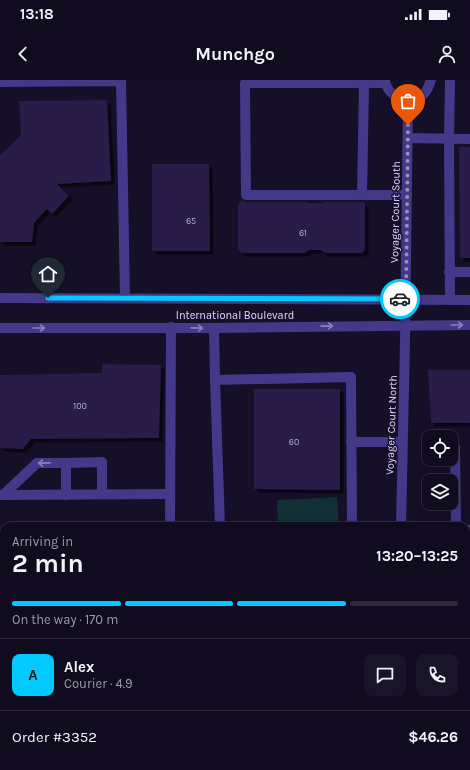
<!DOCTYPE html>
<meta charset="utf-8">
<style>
:root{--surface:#100b1e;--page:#191427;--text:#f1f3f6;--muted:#9c9ba4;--line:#302b3c;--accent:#02c9ff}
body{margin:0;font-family:Karla,sans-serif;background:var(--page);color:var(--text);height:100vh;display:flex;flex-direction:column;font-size:15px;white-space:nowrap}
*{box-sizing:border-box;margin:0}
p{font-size:13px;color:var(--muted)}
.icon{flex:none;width:22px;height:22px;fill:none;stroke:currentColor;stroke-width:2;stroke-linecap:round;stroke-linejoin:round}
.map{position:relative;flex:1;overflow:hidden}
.drawer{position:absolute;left:0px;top:442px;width:470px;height:248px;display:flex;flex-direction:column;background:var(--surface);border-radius:12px 12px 0 0;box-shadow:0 4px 16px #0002,0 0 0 1px var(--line)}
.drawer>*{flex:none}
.controls{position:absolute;left:422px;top:350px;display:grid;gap:8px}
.controls a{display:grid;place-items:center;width:36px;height:36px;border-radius:8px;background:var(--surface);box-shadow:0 4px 16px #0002,0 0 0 1px var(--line);font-size:20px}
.pin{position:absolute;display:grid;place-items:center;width:34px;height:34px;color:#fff;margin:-41px -17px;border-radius:50% 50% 50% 0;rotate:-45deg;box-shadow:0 0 4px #0007}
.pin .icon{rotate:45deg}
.courier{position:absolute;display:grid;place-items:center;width:40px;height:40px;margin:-20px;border:3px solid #02c9ff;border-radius:50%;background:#fff;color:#222;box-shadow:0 1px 5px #0007}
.head em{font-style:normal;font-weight:700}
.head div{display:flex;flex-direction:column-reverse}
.head{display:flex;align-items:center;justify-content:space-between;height:68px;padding:0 12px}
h1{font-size:26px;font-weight:700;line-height:30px}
.bar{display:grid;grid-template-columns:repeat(4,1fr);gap:6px 4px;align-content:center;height:48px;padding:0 12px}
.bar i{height:5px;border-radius:3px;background:var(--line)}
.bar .active{background:var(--accent)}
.bar p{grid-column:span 4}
.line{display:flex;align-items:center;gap:10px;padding:0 12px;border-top:1px solid var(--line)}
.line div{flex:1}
.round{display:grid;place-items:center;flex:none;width:42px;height:42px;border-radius:8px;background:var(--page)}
.status{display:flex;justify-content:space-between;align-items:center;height:28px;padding:0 20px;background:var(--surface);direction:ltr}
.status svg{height:11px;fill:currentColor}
header{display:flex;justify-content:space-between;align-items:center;height:52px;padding:0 12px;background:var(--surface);font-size:18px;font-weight:700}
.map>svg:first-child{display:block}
.green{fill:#113033}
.building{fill:#291a4a;filter:url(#shadow)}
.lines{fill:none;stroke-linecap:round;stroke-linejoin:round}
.minor{stroke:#443889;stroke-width:10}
.oneway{stroke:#8a7fbe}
.done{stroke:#9990b4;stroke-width:4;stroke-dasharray:0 7.2}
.route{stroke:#02c9ff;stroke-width:5}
.labels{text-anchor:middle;stroke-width:3;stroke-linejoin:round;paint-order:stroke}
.number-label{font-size:9px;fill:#b2a7d2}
.street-label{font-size:11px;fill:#e0d6ff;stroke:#160f28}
</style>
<div class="status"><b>13:18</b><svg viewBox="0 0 49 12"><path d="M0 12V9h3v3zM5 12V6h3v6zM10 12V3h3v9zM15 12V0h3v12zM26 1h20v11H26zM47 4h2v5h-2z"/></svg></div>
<header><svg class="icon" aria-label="back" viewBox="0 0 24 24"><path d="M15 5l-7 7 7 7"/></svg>Munchgo<svg class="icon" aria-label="person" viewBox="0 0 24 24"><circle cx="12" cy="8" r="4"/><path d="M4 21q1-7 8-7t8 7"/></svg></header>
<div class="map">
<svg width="470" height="690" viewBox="0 0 470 690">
<defs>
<filter id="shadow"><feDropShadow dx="3.5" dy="3.5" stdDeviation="0" flood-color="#0009"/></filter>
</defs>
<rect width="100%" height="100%" fill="#160f28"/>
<polygon class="green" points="337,417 339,446 278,446 277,420"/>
<g class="building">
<polygon points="107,20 111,101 57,104 69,116 52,134 47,129 34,143 32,162 0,162 0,75 21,55 19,21"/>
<polygon points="459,67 470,67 470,178 460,178"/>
<polygon points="152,84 209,84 210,171 152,171"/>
<polygon points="242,120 246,122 307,122 309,123 322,123 324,122 363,122 365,124 365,170 362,173 325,173 321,170 309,170 305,173 242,173 238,170 238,124"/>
<polygon points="102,284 161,285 159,358 31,359 23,369 0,368 0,295 102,293"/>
<polygon points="428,290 470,290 470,343 431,343"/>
<polygon points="254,309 340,309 340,410 254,409"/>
</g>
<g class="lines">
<g class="minor">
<path d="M 385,0 C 387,18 411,26 424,14 C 428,10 429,5 431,0"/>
<polyline points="450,0 449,59 450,220"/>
<polyline points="0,2 121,1 125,218"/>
<polyline points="385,3 245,3 246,115 407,115"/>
<polyline points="408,58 470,59"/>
<polyline points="362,115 364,3"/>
<polyline points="449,192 470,192"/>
<polyline points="0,218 470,220"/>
<polyline points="0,248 214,248 470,245"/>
<polyline points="214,248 215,300"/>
<polyline points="351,362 402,362"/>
<polyline points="455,367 456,446"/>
<polyline points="66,383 102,382 102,414"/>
<polyline points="0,415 170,414"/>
<polyline points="3,415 37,383 66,383 66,415"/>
<polyline points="170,446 171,247"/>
<polyline points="220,446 215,300 351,297 352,446"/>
<polyline points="401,446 405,261 408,20"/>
<polyline points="466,450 470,450"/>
<polyline points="466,485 470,485"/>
<polyline points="0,513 4,513"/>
<polyline points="466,543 470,545"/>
</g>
</g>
<defs><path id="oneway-shaft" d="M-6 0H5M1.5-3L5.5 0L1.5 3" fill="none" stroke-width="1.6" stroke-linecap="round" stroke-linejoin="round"/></defs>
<g class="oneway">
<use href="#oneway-shaft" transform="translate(457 245)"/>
<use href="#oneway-shaft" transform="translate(327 246) rotate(-1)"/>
<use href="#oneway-shaft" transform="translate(39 248)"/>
<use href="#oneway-shaft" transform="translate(197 248) rotate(1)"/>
<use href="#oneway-shaft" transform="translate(44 383) rotate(179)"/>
</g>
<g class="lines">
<polyline class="done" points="400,219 406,219 408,45"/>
<polyline class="route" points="48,218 400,219"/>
</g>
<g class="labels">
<g class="number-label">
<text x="191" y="144">65</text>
<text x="303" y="156">61</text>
<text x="80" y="329">100</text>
<text x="294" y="365">60</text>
</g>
<g class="street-label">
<text transform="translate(395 132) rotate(-89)" y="4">Voyager Court South</text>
<text x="235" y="239">International Boulevard</text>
<text transform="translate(391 345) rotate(-88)" y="4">Voyager Court North</text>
</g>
</g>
</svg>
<div class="controls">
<a><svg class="icon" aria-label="locate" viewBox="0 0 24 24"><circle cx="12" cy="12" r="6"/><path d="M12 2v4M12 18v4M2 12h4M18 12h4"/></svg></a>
<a><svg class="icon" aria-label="layers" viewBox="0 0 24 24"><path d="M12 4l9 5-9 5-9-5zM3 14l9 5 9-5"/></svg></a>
</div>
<div class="pin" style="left:408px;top:45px;background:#ea580c"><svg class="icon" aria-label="bag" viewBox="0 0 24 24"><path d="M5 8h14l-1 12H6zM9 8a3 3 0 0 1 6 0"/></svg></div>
<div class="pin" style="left:48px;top:218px;background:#1f2937"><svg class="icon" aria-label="home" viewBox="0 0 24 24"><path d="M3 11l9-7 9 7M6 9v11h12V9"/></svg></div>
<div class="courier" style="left:400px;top:219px"><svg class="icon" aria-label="car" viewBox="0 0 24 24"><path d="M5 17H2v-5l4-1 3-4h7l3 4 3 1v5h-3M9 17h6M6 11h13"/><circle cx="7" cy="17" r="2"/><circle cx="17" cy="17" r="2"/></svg></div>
<section class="drawer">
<div class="head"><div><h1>2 min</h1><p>Arriving in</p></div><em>13:20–13:25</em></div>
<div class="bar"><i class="active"></i><i class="active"></i><i class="active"></i><i></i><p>On the way · 170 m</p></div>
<div class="line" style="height:72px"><b class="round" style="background:var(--accent);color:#111">A</b><div><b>Alex</b><p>Courier · 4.9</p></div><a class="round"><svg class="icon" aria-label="chat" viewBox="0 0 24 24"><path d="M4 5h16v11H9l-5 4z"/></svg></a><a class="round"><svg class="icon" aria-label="phone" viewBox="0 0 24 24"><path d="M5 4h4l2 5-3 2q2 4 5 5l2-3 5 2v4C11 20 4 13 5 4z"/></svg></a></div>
<div class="line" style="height:52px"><div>Order #3352</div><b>$46.26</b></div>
</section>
</div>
